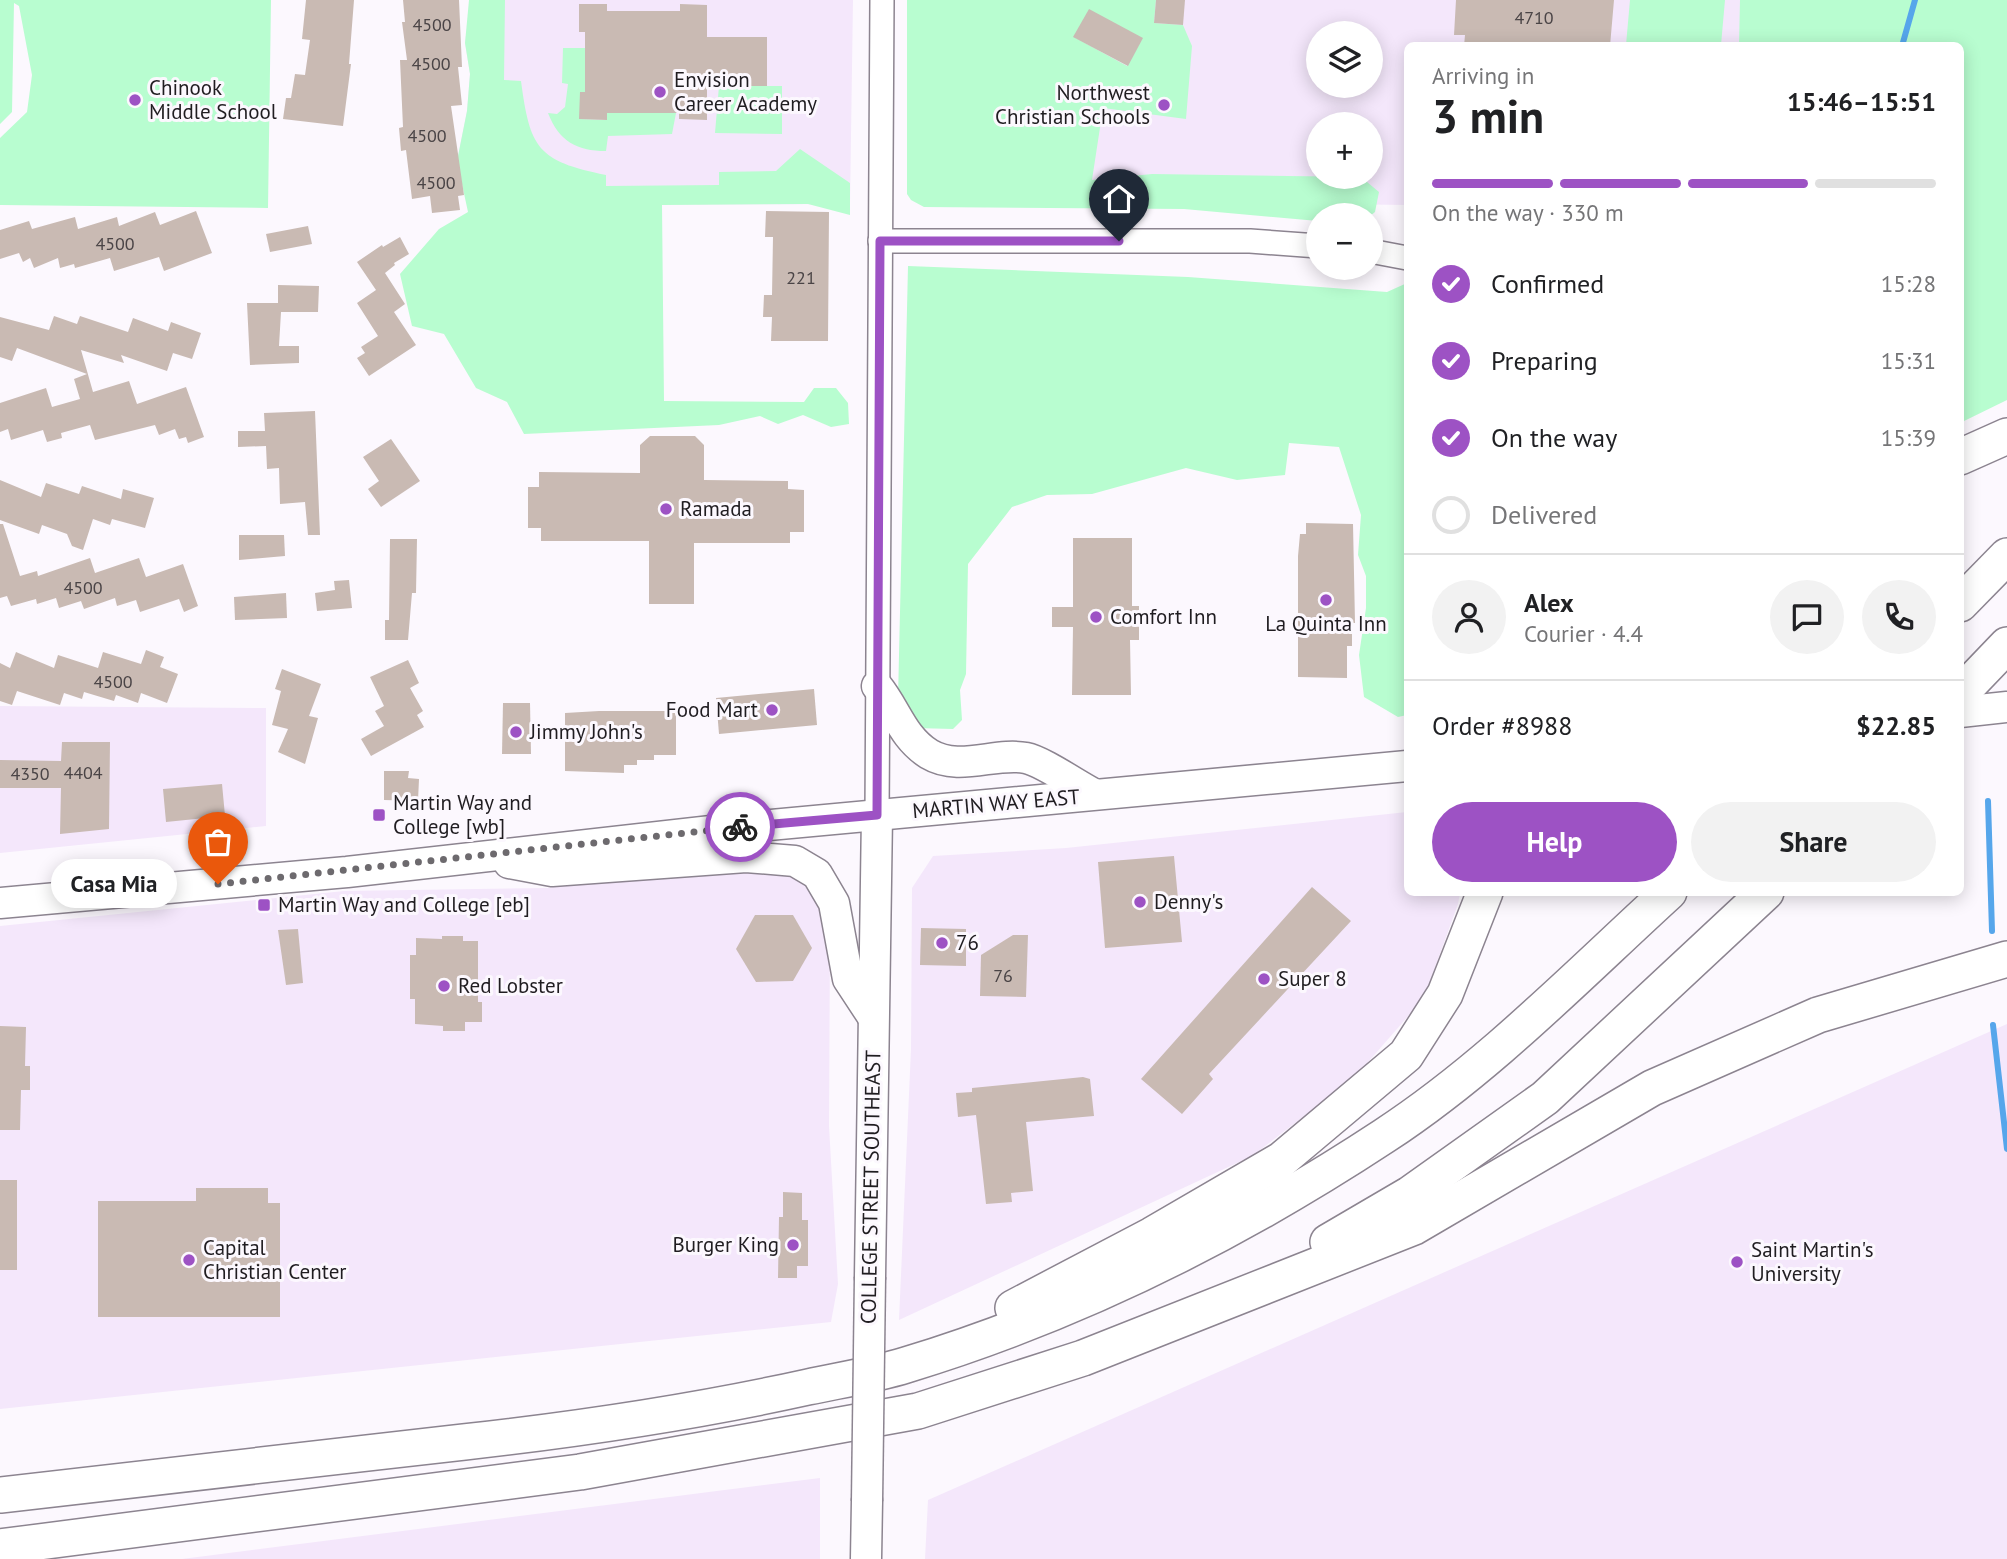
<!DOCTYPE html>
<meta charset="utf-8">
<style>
:root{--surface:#fff;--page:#f2f2f2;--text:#202124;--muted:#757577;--line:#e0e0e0;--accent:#9d52c4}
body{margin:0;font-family:"PT Sans",sans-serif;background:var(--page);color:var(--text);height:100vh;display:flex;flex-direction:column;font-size:26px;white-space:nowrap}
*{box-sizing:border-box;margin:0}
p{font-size:23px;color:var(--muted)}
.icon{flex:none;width:38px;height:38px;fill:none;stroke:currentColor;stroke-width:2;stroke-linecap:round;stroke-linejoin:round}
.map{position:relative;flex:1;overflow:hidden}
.details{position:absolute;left:1404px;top:42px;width:560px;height:854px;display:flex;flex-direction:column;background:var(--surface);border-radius:10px;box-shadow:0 4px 18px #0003}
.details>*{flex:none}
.tools{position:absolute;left:1306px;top:21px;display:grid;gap:14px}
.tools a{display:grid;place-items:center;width:77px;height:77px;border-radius:50%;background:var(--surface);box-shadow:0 4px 18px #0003;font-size:35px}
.pin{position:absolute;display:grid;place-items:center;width:60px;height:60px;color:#fff;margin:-72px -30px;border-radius:50% 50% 50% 0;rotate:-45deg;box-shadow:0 0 7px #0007}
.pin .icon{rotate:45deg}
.courier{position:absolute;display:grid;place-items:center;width:70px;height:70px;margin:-35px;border:5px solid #9d52c4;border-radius:50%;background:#fff;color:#222;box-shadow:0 2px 9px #0007}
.bubble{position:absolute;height:49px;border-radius:24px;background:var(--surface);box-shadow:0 4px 18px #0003;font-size:23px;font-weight:700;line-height:49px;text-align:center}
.overview em{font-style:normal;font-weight:700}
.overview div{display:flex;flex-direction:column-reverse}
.overview{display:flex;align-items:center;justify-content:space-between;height:119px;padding:0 28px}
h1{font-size:46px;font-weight:700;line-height:52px}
.bar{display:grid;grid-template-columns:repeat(4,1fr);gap:10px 7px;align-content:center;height:84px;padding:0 28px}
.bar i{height:9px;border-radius:5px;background:var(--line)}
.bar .selected{background:var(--accent)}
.bar p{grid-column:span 4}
.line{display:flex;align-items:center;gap:18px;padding:0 28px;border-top:2px solid var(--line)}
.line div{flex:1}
.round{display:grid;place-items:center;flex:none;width:74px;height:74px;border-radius:37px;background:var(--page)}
ol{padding:0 28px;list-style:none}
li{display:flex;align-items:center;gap:21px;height:77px}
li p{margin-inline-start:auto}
li .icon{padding:7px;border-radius:50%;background:var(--accent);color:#fff;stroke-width:4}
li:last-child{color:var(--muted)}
li i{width:38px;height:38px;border:4px solid var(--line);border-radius:50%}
.primary-button{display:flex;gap:14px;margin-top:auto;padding:14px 28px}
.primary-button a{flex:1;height:80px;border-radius:42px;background:var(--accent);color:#fff;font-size:28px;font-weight:700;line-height:80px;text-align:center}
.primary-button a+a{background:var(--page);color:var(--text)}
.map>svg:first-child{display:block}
.built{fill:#f4e7fb;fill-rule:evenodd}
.green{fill:#b8fdd0;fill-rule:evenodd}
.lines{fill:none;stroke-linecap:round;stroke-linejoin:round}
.stream{stroke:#56a6eb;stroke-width:6}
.building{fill:#c9bab3}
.minor-casing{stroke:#8c8490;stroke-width:26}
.major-casing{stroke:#8c8490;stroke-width:33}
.highway-casing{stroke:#8c8490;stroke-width:38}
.minor{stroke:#fff;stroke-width:23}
.major{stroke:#fff;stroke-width:30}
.highway{stroke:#fff;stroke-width:35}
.major-bridge-casing{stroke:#8c8490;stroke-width:33;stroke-linecap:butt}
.major-bridge{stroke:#fff;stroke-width:30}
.done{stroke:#6d6a6e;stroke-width:7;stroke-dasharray:0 12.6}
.route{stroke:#9d52c4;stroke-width:9}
.poi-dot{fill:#9d52c4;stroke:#fcf8fe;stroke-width:2.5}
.labels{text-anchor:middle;stroke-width:6;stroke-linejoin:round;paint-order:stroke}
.number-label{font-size:18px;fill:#4a4446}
.poi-label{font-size:21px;fill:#201d21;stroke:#fcf8fe;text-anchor:start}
.street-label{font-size:21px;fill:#201d21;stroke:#fcf8fe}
</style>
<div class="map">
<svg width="2007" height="1559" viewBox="0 0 2007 1559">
<rect width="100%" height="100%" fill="#fcf8fe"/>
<g class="built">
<polygon points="471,0 853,0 850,204 561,205 457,161 467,111 470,74 465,43"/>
<path d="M 930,0 L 1754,0 L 1750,45 L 1407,46 L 1407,205 L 915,199 ZM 1318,33 L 1370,33 L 1370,86 L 1318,86 ZM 1318,124 L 1370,124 L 1370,177 L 1318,177 Z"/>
<polygon points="0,706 266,708 266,826 0,853"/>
<polygon points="1407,812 1407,892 1460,893 1458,904 1424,998 1355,1077 1252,1156 899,1320 911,1049 912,888 933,856 1066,848"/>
<polygon points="766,861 792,869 820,896 830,937 829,1126 838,1284 831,1322 0,1409 0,926 344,891 547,888"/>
<polygon points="2007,1024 2007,1559 925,1559 928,1500"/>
<polygon points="820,1478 820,1559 182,1559"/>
</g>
<g class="green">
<polygon points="0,0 271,0 268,208 0,205 0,138 27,112 32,75 19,6 14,3 12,112 0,124"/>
<path d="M 469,0 L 505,0 L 504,80 L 521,81 C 530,148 537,161 606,175 L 606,186 L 719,185 L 719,172 L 776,171 L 800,149 L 850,183 L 850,215 L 808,204 L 662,205 L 664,401 L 804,402 L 814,388 L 836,388 L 848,403 L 849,424 L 831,427 L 803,415 L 778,424 L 760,416 L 719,425 L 524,434 L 507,402 L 476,388 L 444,334 L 412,326 L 400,274 L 439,229 L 468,212 L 457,161 L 467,111 L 470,74 L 465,43 Z"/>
<path d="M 907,0 L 1156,0 L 1154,23 L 1183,25 L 1192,46 L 1186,119 L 1103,108 L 1092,180 L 1152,174 L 1361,177 L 1379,192 L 1375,212 L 1370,216 L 1318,215 L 1318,221 L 1184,209 L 924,207 L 911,200 L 907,194 ZM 1074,37 L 1142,39 L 1127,66 Z"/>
<polygon points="1630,0 1725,0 1721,45 1626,45"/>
<polygon points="1740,0 2007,0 2007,400 1960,423 1960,46 1739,45"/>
<path d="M 563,48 L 585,48 L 585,92 L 580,92 L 580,119 L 607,120 L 607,113 L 676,113 L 672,134 L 608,136 L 606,151 C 576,151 559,141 548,113 L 557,114 L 565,107 L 568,84 L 562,83 Z"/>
<polygon points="719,86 782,86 782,134 715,133"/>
<polygon points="908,266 1188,277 1387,292 1407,283 1407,715 1398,717 1364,697 1359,655 1366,608 1366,576 1358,555 1361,515 1339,447 1289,443 1285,475 1237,480 1186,468 1092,494 1047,495 1012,507 968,564 966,674 960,690 962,720 953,729 915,728 898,699"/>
</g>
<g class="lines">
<g class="stream">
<polyline points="1902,46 1915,0"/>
<polyline points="1988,801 1992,931"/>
<polyline points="1993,1025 2007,1149"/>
</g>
</g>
<g class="building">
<polygon points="306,0 354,0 349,64 351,64 343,126 283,119 286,98 291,98 295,74 305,75 310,40 302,39"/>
<polygon points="403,0 459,0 462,67 458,67 462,105 451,106 464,195 458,196 460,210 432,213 430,196 412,199 406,150 401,151 399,128 403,127 400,60 407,60 402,22 405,22"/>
<polygon points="1156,0 1185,0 1183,25 1154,23"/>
<polygon points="1456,0 1614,0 1610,46 1464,46 1465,35 1454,35"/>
<polygon points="579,4 607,4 607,11 680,11 680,4 707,5 707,37 767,37 767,86 707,86 707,120 679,119 679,113 607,113 607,120 579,119 580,92 585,92 585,32 579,32"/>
<polygon points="1089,9 1143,38 1128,66 1073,37"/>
<polygon points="196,211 212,253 164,271 159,257 114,271 110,258 75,268 74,264 60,268 58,258 34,268 30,258 23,262 19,253 0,259 0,230 29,221 32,229 75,217 78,229 117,217 119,226 155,212 160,225"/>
<polygon points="766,211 829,212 828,341 771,341 772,317 763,317 764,295 772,295 773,237 765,237"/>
<polygon points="308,226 312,244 270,252 266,234"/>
<polygon points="400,237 409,254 394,263 395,265 385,273 405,304 394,312 416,345 369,376 357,358 365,353 361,347 378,336 357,303 376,290 357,262 382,245 383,247"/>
<polygon points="278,285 319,286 318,312 281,312 279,346 299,346 299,363 250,365 247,303 278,303"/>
<polygon points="54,316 77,324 80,316 128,332 133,318 168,331 171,322 201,333 192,359 173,353 167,371 121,355 124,363 81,350 93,392 129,381 137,404 186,387 204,437 188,443 186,437 179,439 175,429 159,435 155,425 95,440 90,425 61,433 62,438 47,442 43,430 11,440 8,429 0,432 0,403 46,388 52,407 80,399 74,379 87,374 17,348 12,361 0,357 0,317 49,330"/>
<polygon points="315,411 320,535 308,535 305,502 280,504 279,468 267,469 266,446 238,447 238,431 265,431 264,413"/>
<polygon points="650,436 695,436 704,445 704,480 788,481 788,489 804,490 804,532 790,532 790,543 694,543 694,604 649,604 649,541 541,541 541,528 528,528 528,487 539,487 539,472 640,473 640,445"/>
<polygon points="391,439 420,481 381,507 368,489 379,481 363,457"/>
<polygon points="0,480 41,497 46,483 79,494 82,486 121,499 123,489 154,498 145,528 112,519 110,525 93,519 83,550 72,546 67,534 42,525 39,534 0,520"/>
<polygon points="1306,523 1353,524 1355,623 1352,623 1352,646 1347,646 1347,678 1298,677 1298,556 1300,534 1306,534"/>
<polygon points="0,524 3,524 20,576 37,571 38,576 90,558 95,573 139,558 146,577 183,564 198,606 184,612 179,599 140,612 136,600 117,606 115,598 84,609 81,601 59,608 56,598 37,604 36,599 11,606 7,596 0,598"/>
<polygon points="239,535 284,535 285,556 239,560"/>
<polygon points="1073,538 1132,538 1132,606 1139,606 1139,640 1130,640 1131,695 1072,695 1073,627 1052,627 1052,607 1073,607"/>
<polygon points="390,539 417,539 416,593 412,593 408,640 385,640 385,620 389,620"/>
<polygon points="349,580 352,608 317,611 315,593 335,590 334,581"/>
<polygon points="286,593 287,618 235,620 234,597"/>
<polygon points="146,650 164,657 160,667 178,674 167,703 141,693 138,703 116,695 114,701 84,692 82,699 64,693 60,705 17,691 12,705 0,701 0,663 10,668 16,652 54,668 58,655 98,668 103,652 141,664"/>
<polygon points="408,660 419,683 410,688 423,711 417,715 424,727 371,756 361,739 384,726 375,711 384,706 370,677"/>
<polygon points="282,669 321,684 309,716 318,718 305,764 278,752 288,729 272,725 281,691 275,689"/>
<polygon points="814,689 817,725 719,734 716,698"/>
<polygon points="503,703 530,703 531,754 502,754"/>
<polygon points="599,711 676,711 676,755 654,755 654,760 637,760 637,765 624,765 624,773 565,771 565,713"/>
<polygon points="62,742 110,742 109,829 60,834 61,788 0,788 0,760 61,761"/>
<polygon points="384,771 409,771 408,778 419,779 418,801 384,800"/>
<polygon points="222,784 225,816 166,822 163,789"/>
<polygon points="1174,856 1182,942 1105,948 1098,862"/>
<polygon points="1312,887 1351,921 1209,1074 1213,1079 1182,1114 1141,1079"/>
<polygon points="755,915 793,915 812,948 793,981 756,982 736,949"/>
<polygon points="921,928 966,929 966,966 920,965"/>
<polygon points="298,929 303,983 286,985 278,930"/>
<polygon points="1013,935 1028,935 1026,997 980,996 981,955"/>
<polygon points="442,936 463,936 463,941 478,941 478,1002 482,1002 482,1022 465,1022 465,1031 443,1031 443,1026 415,1024 415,999 410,999 410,955 416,955 416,938 442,939"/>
<polygon points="0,1026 26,1027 25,1066 30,1066 30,1090 21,1090 20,1130 0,1130"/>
<polygon points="1083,1077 1090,1079 1094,1116 1026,1122 1033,1191 1011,1193 1012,1202 986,1204 976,1115 958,1117 956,1093 972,1092 972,1088"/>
<rect x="0" y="1180" width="17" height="90"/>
<polygon points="196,1188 268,1188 268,1203 280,1203 280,1317 98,1317 98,1201 196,1201"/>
<polygon points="783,1192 802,1193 802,1220 808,1220 808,1266 797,1266 797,1278 778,1278 779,1217 783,1217"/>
</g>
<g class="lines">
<g class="minor-casing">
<g id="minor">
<polyline points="880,241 1250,241 1318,246"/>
<polyline points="1370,251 1407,258"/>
<polyline points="877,815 882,0"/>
</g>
</g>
<g class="major-casing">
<g id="major">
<path d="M 877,686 C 896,709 902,737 929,754 C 959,772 995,752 1026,758 C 1042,761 1078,786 1094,794"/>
<polyline points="1960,712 2007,707"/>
<polyline points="509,863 552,871 746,857 795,861 817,874 834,903 848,979 873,1017"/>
<polyline points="0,903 347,872 738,828 1407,766"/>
<polyline points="870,1277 877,815"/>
<polyline points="866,1559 867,1501"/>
</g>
</g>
<g class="highway-casing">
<g id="highway">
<polyline points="1960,457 2007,436"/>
<polyline points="1960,604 2007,556"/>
<polyline points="1960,694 2007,645"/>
<polyline points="1328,1242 1410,1194 1545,1098 1766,892"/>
<polyline points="1013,1308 1152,1235 1281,1160 1406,1055 1445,994 1485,892"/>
<path d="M 0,1495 C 155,1477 310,1459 464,1442 C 580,1429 695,1412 808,1387 C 841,1380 874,1375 906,1365 C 1077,1313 1235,1234 1384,1136 C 1488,1068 1577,976 1669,892"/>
<polyline points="0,1547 580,1472 918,1411 1083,1358 1414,1227 1652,1088 1818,1015 2007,959"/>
</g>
</g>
<use href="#minor" class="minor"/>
<use href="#major" class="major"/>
<use href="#highway" class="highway"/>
<g class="major-bridge-casing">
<polyline id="major-bridge" points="867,1501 870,1277"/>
</g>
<use href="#major-bridge" class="major-bridge"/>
</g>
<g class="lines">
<polyline class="done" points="218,884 740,827"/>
<polyline class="route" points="740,827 877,815 880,241 1119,241"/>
</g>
<g class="poi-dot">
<circle cx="660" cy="92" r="7"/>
<circle cx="135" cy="100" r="7"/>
<circle cx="1164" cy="105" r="7"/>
<circle cx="666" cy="509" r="7"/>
<circle cx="1326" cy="600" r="7"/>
<circle cx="1096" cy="617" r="7"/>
<circle cx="772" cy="710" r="7"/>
<circle cx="516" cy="732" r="7"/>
<rect x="372" y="808" width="14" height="14" rx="3.5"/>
<circle cx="1140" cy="902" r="7"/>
<rect x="257" y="898" width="14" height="14" rx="3.5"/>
<circle cx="942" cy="943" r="7"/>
<circle cx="1264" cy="979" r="7"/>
<circle cx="444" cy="986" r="7"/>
<circle cx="793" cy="1245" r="7"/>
<circle cx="189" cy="1260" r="7"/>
<circle cx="1737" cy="1262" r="7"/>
</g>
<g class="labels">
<g class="number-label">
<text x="1534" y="24">4710</text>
<text x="432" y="31">4500</text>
<text x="431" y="70">4500</text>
<text x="427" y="142">4500</text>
<text x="436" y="189">4500</text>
<text x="115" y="250">4500</text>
<text x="801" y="284">221</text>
<text x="83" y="594">4500</text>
<text x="113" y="688">4500</text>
<text x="83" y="779">4404</text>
<text x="30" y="780">4350</text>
<text x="1003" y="982">76</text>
</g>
<g class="poi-label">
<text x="674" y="87">Envision<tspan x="674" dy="24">Career Academy</tspan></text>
<text x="149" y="95">Chinook<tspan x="149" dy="24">Middle School</tspan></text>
<text x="1150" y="100" text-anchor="end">Northwest<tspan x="1150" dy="24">Christian Schools</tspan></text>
<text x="680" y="516">Ramada</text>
<text x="1110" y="624">Comfort Inn</text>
<text x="1326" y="631" text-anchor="middle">La Quinta Inn</text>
<text x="758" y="717" text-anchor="end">Food Mart</text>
<text x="530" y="739">Jimmy John's</text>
<text x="393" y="810">Martin Way and<tspan x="393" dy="24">College [wb]</tspan></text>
<text x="1154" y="909">Denny's</text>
<text x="278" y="912">Martin Way and College [eb]</text>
<text x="956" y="950">76</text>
<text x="1278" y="986">Super 8</text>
<text x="458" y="993">Red Lobster</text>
<text x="779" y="1252" text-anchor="end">Burger King</text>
<text x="203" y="1255">Capital<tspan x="203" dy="24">Christian Center</tspan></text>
<text x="1751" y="1257">Saint Martin's<tspan x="1751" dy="24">University</tspan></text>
</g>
<g class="street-label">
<text transform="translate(996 804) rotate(-5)" y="7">MARTIN WAY EAST</text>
<text transform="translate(871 1187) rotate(-89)" y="7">COLLEGE STREET SOUTHEAST</text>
</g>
</g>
</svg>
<div class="tools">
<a><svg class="icon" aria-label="layers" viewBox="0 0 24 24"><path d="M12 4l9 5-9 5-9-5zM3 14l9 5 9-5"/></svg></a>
<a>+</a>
<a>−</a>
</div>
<div class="pin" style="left:218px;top:884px;background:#ea580c"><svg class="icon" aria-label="bag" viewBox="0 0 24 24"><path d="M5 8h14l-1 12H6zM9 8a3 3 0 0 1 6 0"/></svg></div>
<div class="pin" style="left:1119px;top:241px;background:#1f2937"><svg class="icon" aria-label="home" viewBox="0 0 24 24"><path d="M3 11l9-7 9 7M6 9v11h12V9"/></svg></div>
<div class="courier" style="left:740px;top:827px"><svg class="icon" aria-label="bike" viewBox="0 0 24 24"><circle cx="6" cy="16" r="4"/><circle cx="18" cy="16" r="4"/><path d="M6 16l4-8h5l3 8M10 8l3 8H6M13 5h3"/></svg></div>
<div class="bubble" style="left:51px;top:859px;width:126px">Casa Mia</div>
<section class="details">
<div class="overview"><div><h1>3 min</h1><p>Arriving in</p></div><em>15:46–15:51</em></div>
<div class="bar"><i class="selected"></i><i class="selected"></i><i class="selected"></i><i></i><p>On the way · 330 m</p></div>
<ol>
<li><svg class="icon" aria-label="check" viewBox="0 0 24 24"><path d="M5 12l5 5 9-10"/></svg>Confirmed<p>15:28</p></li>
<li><svg class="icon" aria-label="check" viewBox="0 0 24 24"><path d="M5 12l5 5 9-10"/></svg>Preparing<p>15:31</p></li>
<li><svg class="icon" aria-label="check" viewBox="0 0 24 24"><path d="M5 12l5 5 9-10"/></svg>On the way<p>15:39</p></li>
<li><i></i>Delivered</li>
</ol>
<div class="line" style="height:126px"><a class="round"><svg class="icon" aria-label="person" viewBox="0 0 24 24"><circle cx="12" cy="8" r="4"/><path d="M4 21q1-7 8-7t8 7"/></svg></a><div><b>Alex</b><p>Courier · 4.4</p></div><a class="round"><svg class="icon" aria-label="chat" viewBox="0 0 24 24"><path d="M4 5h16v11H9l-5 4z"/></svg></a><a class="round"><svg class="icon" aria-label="phone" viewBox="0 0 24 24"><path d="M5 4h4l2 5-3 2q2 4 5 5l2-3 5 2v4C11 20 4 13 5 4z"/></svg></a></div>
<div class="line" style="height:91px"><div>Order #8988</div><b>$22.85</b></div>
<div class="primary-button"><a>Help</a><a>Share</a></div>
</section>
</div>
